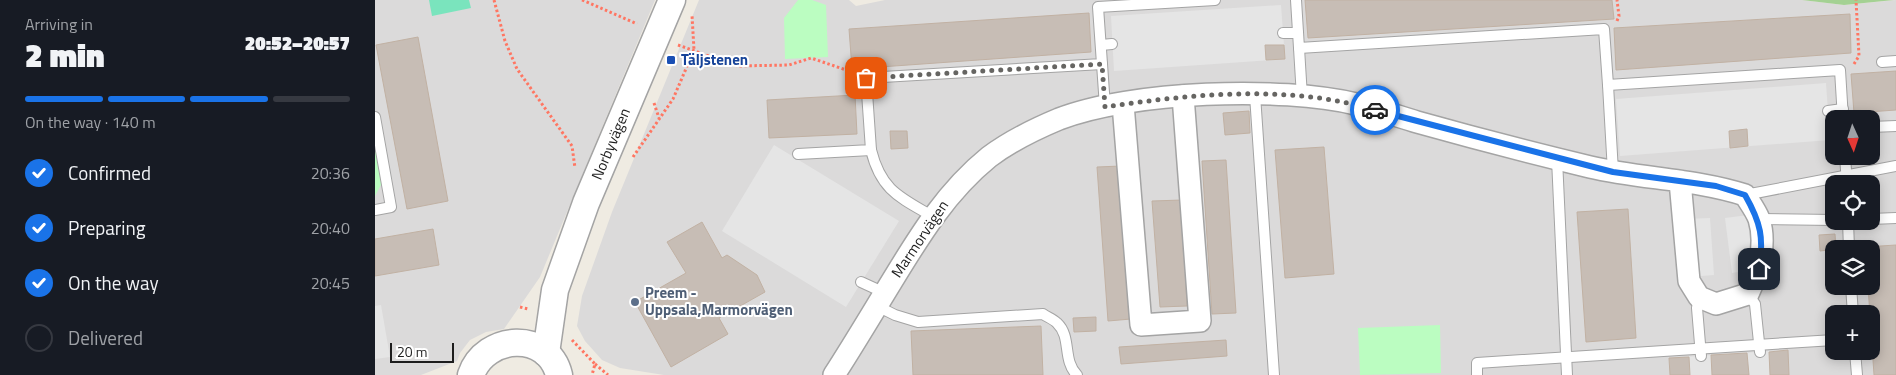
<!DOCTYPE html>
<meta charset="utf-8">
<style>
:root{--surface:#171b24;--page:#20242c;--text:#f1f3f6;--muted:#9ea1a6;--line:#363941;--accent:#1a73e8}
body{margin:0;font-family:"Titillium Web",sans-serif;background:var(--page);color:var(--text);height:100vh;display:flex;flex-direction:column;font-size:19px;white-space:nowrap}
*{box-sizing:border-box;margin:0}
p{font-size:16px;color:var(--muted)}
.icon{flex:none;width:28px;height:28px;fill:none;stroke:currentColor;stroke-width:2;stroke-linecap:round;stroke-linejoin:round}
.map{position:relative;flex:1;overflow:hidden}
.drawer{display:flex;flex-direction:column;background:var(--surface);width:375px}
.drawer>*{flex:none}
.needle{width:32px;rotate:177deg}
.tools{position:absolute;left:1450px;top:110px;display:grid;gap:10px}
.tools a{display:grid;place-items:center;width:55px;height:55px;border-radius:10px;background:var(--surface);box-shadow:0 2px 12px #0003;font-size:25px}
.scale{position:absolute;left:15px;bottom:12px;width:64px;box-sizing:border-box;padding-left:5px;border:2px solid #1d1d1d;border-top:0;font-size:14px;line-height:18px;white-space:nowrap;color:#1d1d1d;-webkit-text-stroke:4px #fff;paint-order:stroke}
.pin{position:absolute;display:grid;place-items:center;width:42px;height:42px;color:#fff;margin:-21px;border-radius:10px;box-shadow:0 2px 8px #0006}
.courier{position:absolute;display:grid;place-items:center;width:50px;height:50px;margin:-25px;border:4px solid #1a73e8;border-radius:50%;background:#fff;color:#222;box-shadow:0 1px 6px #0007}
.overview em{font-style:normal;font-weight:800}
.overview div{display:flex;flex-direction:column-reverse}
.overview{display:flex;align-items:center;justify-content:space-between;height:85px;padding:0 25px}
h1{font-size:32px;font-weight:800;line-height:38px}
.bar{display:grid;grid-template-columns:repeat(4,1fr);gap:8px 5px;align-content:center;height:60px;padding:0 25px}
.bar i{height:6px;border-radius:4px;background:var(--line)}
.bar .active{background:var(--accent)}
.bar p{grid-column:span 4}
ol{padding:0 25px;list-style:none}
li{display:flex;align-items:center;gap:15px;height:55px}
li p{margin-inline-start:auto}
li .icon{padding:5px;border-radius:50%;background:var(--accent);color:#fff;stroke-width:4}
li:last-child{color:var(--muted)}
li i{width:28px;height:28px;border:2px solid var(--line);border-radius:50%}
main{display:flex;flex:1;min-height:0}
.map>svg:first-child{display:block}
.residential{fill:#dbdada;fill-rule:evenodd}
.forest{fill:#a4d193}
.park{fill:#bbfdc1}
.pitch{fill:#7ae4bd}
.parking{fill:#e5e5e5}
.building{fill:#c7bdb5;stroke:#c1b1a3}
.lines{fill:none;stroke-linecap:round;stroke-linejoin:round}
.service-casing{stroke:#a4a4a4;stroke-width:12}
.minor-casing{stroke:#a4a4a4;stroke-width:24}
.tertiary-casing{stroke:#a4a4a4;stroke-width:29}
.path{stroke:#ff7662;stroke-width:3;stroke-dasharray:2.5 2.5;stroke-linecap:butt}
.service{stroke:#fff;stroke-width:10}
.minor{stroke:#fff;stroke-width:21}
.tertiary{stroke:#fff;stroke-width:26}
.done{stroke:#666562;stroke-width:5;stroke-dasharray:0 9}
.route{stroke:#1a73e8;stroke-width:6}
.transit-dot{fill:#1a4fb4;stroke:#fff;stroke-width:2}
.service-dot{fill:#5c6f8a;stroke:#fff;stroke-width:2}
.labels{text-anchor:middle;stroke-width:4;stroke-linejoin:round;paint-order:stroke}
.transit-label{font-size:15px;font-weight:bold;fill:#164399;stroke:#fff;text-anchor:start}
.street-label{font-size:15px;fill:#1d1d1d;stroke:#fff}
.service-label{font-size:15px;font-weight:bold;fill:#4e5e75;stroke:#fff;text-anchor:start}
</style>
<main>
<section class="drawer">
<div class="overview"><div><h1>2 min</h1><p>Arriving in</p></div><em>20:52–20:57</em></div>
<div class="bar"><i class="active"></i><i class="active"></i><i class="active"></i><i></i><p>On the way · 140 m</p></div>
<ol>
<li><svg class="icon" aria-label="check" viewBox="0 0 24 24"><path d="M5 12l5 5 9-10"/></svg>Confirmed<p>20:36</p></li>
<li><svg class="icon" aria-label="check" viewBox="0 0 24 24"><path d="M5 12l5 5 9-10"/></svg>Preparing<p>20:40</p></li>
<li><svg class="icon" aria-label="check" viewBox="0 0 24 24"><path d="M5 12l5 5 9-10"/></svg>On the way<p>20:45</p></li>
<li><i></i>Delivered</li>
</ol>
</section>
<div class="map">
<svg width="1521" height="375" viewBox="0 0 1521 375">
<rect width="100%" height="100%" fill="#efebe2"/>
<g class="residential">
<polygon points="0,0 280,0 165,277 129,329 111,332 95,340 85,353 82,361 46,375 0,375"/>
<path d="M 324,0 L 474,0 L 481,6 L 510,0 L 1427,0 L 1469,5 L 1521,0 L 1521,375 L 289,375 L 245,368 L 227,360 L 210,341 L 202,326 L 207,296 L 237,212 ZM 1459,119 L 1496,119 L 1496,156 L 1459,156 ZM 1459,184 L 1496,184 L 1496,221 L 1459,221 ZM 1459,249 L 1496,249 L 1496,286 L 1459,286 ZM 1459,314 L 1496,314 L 1496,351 L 1459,351 Z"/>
</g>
<polygon class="forest" points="1427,0 1519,0 1469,5"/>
<g class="park">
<polygon points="423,0 437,0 451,5 453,57 410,59 409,18"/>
<polygon points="0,144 8,181 0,196"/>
<polygon points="1065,325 1066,373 985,375 983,328"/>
</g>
<polygon class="pitch" points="54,0 94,0 96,8 57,16"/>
<g class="parking">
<polygon points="906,5 910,59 739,71 736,16"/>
<polygon points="1451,83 1455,140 1245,156 1241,99"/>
<polygon points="399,145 524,221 471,307 347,231"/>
<polygon points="1381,214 1384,269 1357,273 1350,218"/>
<polygon points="1335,218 1339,275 1313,277 1309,219"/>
<polygon points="6,305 15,357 0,359 0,306"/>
<polygon points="1413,350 1414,375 1295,375 1294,358"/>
</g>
<g class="building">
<polygon points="930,0 1237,0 1239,19 933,38"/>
<polygon points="714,13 716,52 477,69 474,29"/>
<polygon points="1475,14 1476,53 1241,70 1239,28"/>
<polygon points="43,37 73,201 32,209 1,45"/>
<polygon points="890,45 909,45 910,59 891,60"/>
<polygon points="1521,71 1521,110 1479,113 1476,74"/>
<polygon points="480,95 482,134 394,138 392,100"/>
<polygon points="874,111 875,133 850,135 848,113"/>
<polygon points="1372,129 1373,146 1355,148 1354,131"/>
<polygon points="515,131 532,131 533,148 516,149"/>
<polygon points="949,147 959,274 910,278 900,150"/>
<polygon points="851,160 861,313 837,314 827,161"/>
<polygon points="746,166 756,319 733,321 722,167"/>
<polygon points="807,200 812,306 785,307 777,201"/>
<polygon points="1253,209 1261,338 1211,342 1202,212"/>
<polygon points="327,222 347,258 352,255 382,275 390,292 344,318 353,334 296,367 260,302 311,273 292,242"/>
<polygon points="58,229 64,265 0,276 0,239"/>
<polygon points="1460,234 1461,249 1445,251 1444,235"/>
<polygon points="1521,245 1521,375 1499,375 1493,286 1496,286 1496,249 1491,249 1490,247"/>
<polygon points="721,317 721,331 699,332 698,318"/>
<polygon points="666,326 668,375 538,375 536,331"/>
<polygon points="851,340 852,356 746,364 744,347"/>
<polygon points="1413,350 1414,375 1395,375 1394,352"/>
<polygon points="1372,353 1374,375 1337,375 1336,355"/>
<polygon points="1314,357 1315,375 1295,375 1294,358"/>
</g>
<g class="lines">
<g class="service-casing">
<g id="service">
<polyline points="921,0 924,48 1229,29 1233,85 1465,70 1468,119"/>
<polyline points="908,33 923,33"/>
<polyline points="726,45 737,44"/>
<polyline points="924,48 927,97"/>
<polyline points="1507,62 1521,61"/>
<polyline points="727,64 730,107"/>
<polyline points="1233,85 1238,172"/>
<polyline points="880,95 899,375"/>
<polyline points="1453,111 1468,109"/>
<polyline points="0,117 16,207 0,210"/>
<polyline points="1496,127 1521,126"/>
<path d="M 496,150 C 506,190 524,197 557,216"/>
<polyline points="423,154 496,150 491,78 727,64 723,7 840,0"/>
<polyline points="1470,156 1472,184"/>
<polyline points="1182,159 1192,375"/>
<polyline points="1370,195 1521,166"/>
<polyline points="1384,219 1459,220"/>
<polyline points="1496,219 1521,218"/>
<polyline points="1473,221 1474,249"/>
<polyline points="486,282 510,293"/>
<polyline points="1476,286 1478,314"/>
<polyline points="1373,294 1380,304 1385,352"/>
<polyline points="1324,297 1322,308 1326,356"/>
<path d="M 502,306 L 520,315 L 543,322 L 668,314 C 672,317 678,319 682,323 C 697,337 687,360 702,375"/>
<polyline points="1480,351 1482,375"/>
<polyline points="1102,375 1102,363 1459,340"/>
</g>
</g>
<g class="minor-casing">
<g id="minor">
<polyline points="748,104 766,325 825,321 808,96"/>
<path d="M 459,375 C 479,344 498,312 517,281 C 545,235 572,191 614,157 C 634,142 660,129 684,119 C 756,91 906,86 981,104 C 1002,109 1022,116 1042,122 C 1099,138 1157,153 1215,167 C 1267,179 1320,179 1370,195 C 1375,203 1381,211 1384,219 C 1392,245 1384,271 1373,294 L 1341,304 L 1324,297 L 1314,281 L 1305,181"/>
</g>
</g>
<g class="tertiary-casing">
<g id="tertiary">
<polyline points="171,353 180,290 211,203 297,0"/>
<path d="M 96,375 C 110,334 173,330 184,375"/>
</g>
</g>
<g class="path">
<polyline points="119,0 130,41 142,69 197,146 200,168"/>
<polyline points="207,0 262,24"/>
<polyline points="1242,21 1244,16 1242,0"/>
<polyline points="303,45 362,66 414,65 436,58 477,72"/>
<polyline points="1479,64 1484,56 1481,0"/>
<polyline points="279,103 284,118"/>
<polyline points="258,157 298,99 319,50 317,15"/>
<polyline points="145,307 153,309"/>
<polyline points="197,340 220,364 217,375"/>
<polyline points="220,364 233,375"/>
</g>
<use href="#service" class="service"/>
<use href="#minor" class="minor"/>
<use href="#tertiary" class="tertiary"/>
</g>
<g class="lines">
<path class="done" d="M 491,78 L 727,64 L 730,107 C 817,94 914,84 1000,110"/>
<path class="route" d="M 1000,110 L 1238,172 L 1341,186 L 1370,195 C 1386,223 1389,238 1384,269"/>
</g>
<rect class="transit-dot" x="291" y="55" width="10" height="10" rx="2.5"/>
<circle class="service-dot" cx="260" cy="302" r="5"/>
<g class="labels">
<g class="transit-label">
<text x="306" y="65">Täljstenen</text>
</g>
<g class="street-label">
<text transform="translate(236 144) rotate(-67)" y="5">Norbyvägen</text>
<text transform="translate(545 239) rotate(-56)" y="5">Marmorvägen</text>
</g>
<g class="service-label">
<text x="270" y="298">Preem -<tspan x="270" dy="17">Uppsala,Marmorvägen</tspan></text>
</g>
</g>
</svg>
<div class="tools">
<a><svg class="needle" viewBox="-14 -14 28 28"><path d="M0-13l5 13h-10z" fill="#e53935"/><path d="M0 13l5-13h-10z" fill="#9ea1a6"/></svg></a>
<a><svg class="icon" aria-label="locate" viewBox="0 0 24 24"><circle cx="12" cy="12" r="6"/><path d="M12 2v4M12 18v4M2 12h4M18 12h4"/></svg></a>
<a><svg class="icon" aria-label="layers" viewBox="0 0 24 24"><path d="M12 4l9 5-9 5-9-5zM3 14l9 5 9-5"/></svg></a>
<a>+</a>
</div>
<div class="scale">20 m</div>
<div class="pin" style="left:491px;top:78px;background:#ea580c"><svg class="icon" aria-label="bag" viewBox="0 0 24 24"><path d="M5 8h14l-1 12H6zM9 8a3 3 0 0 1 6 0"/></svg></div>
<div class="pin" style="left:1384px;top:269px;background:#1f2937"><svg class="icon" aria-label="home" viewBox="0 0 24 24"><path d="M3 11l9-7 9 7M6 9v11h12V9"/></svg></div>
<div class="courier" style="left:1000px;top:110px"><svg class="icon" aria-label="car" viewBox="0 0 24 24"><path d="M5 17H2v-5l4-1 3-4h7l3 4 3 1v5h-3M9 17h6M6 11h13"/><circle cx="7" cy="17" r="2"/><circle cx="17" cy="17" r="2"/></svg></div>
</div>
</main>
